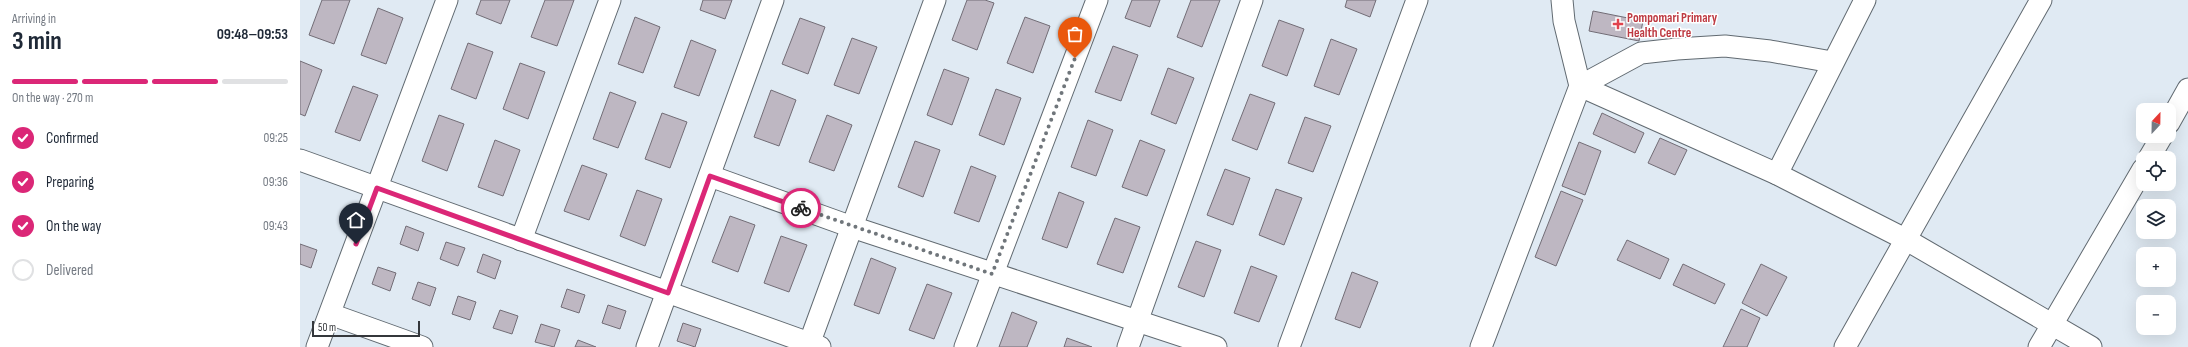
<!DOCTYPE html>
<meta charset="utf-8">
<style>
:root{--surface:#fff;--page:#f6f6f7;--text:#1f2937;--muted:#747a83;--line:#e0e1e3;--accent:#db2777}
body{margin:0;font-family:"Sofia Sans Condensed",sans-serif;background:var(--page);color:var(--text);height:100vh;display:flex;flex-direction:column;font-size:15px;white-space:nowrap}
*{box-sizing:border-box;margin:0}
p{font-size:13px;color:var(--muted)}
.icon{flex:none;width:22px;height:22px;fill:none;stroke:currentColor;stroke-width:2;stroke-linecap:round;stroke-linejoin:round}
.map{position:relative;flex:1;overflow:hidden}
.sheet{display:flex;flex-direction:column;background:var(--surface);width:300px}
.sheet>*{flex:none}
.needle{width:26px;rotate:22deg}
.fabs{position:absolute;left:1836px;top:103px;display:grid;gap:8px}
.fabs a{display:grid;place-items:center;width:40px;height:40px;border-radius:8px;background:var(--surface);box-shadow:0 4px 16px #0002;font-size:20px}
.scale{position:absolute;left:12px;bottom:10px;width:108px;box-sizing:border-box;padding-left:4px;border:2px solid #34373b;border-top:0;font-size:11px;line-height:14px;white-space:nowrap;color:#34373b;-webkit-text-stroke:3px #fff;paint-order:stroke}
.pin{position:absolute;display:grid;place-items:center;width:34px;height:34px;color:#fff;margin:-41px -17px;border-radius:50% 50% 50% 0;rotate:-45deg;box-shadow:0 0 4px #0007}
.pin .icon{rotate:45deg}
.courier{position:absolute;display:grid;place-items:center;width:40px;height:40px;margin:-20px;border:3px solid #db2777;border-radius:50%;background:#fff;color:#222;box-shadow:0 1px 5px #0007}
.head em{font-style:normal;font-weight:700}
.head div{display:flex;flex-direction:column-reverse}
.head{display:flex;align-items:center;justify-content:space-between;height:68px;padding:0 12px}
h1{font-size:26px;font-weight:700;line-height:30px}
.bar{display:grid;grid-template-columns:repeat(4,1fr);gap:6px 4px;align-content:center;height:48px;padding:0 12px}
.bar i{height:5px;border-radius:3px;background:var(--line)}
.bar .on{background:var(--accent)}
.bar p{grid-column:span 4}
ol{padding:0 12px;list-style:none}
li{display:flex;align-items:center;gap:12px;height:44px}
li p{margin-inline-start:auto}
li .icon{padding:4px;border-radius:50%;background:var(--accent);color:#fff;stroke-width:4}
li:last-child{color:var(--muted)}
li i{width:22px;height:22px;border:2px solid var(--line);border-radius:50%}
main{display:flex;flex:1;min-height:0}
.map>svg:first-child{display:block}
.building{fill:#beb7c2;stroke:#726d76}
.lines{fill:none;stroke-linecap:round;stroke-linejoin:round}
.minor-casing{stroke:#616a71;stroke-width:23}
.minor{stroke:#fff;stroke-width:21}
.done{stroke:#70767b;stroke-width:4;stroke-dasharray:0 7.2}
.route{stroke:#db2777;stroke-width:5}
.health-dot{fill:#e0444e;stroke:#fff;stroke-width:1.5}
.labels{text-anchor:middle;stroke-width:3;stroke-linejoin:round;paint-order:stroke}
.health-label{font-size:13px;font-weight:bold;fill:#be3a42;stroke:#fff;text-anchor:start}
</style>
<main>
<section class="sheet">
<div class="head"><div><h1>3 min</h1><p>Arriving in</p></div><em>09:48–09:53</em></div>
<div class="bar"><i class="on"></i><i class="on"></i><i class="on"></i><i></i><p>On the way · 270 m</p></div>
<ol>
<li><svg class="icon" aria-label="check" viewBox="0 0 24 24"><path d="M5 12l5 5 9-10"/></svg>Confirmed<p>09:25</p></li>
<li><svg class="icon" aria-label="check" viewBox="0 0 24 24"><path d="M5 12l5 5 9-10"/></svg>Preparing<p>09:36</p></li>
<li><svg class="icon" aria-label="check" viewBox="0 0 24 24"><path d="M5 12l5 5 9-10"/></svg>On the way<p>09:43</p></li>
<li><i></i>Delivered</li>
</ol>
</section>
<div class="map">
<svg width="1888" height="347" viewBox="0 0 1888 347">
<rect width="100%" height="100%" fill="#e0eaf3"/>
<g class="building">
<polygon points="22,0 50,0 34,44 9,35"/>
<polygon points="181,0 210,0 201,24 176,14"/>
<polygon points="245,0 274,0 257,46 231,37"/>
<polygon points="403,0 432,0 425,19 400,10"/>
<polygon points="667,0 685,0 694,3 677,50 652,40"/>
<polygon points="832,0 860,0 850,27 825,18"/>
<polygon points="891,0 920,0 902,47 877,37"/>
<polygon points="1047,0 1076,0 1070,17 1045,7"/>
<polygon points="78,8 103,18 86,64 61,55"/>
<polygon points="1293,11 1343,21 1339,41 1289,31"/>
<polygon points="335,17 360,27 343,73 318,64"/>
<polygon points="725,17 750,26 733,73 707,63"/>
<polygon points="500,18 525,27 508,74 482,64"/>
<polygon points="979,20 1004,29 987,76 962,66"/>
<polygon points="552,38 577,47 559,94 534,85"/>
<polygon points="1031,39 1057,49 1039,95 1014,86"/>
<polygon points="391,40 416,50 399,96 374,87"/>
<polygon points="168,43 193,52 176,99 151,89"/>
<polygon points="813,46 838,55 821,101 795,92"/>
<polygon points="0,61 22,70 5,116 0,114"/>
<polygon points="220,63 245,72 228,119 203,109"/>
<polygon points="868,68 894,78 876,124 851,114"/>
<polygon points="644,69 669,78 652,125 627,115"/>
<polygon points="53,86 78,95 60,141 35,132"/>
<polygon points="696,89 721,98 704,145 679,135"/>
<polygon points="471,90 496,100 479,146 454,137"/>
<polygon points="310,92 336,102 318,148 293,139"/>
<polygon points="950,94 975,103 957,150 932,140"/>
<polygon points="362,113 387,122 370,168 345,159"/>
<polygon points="1302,113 1344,133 1335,153 1293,134"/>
<polygon points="139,115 164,124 147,171 122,161"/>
<polygon points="527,115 552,125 534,171 509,162"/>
<polygon points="1005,117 1031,126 1013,172 988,163"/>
<polygon points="788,120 813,130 796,176 771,167"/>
<polygon points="1360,138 1387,150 1375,175 1348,163"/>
<polygon points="195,140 220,150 203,196 178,187"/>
<polygon points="840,140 865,150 847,196 822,187"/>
<polygon points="615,141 640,150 623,197 598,187"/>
<polygon points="1279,142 1301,151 1285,195 1262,186"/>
<polygon points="282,165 307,174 289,220 264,211"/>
<polygon points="671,166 696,176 679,222 654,213"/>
<polygon points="925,169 950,178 933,225 907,215"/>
<polygon points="976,189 1002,198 984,245 959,235"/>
<polygon points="337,190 362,199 345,246 320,236"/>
<polygon points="1261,191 1283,200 1256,266 1235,257"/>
<polygon points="759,192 784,202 767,248 742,239"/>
<polygon points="430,216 455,225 438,272 412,262"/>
<polygon points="815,218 840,227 823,273 797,264"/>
<polygon points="106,226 124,233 118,251 100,244"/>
<polygon points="481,236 507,245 489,292 464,283"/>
<polygon points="1327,240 1369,259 1360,279 1317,260"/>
<polygon points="896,241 921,250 904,297 878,287"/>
<polygon points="146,242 165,248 158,266 140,259"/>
<polygon points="0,244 17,250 11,268 0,264"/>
<polygon points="183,254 201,261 195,279 177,272"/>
<polygon points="571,258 596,268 579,314 554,305"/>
<polygon points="1383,264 1425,284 1415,304 1373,285"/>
<polygon points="1461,264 1487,277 1467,316 1442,303"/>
<polygon points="951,266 977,276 959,322 934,313"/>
<polygon points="78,267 96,273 90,291 72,284"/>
<polygon points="1052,272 1078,282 1060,328 1035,319"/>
<polygon points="118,282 136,288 130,306 112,299"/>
<polygon points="627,284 652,293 634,339 609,330"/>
<polygon points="267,289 285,295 279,313 261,307"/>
<polygon points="158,296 176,302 170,320 152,314"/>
<polygon points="308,305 326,311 320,329 302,323"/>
<polygon points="1441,309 1460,318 1447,347 1423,347"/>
<polygon points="200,310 218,316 212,334 193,328"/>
<polygon points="712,312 737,322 727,347 699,347"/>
<polygon points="383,323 401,329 395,347 377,341"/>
<polygon points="241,324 260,330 254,347 235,342"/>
<polygon points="767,338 792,347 764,347"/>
<polygon points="278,340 296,347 275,347"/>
</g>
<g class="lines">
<g class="minor-casing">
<g id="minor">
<polyline points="1280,86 1477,174 1605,239 1791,347"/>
<polyline points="1280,86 1341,53 1377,49 1425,46 1470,51 1532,62"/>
<polyline points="1869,123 1888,89"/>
<polyline points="1849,158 1862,136"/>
<polyline points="0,160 520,347"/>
<polyline points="1477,174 1565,0"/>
<polyline points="410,176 552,227 916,347"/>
<polyline points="221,240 310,0"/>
<polyline points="30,314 122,347"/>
<polyline points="17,347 147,0"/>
<polyline points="347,347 473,0"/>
<polyline points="508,347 635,0"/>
<polyline points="665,347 797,0"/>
<polyline points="828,347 952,0"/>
<polyline points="989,347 1117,0"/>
<polyline points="1181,347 1280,86 1264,21 1262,0"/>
<polyline points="1545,347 1741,0"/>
<polyline points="1739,347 1843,169"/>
</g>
</g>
<use href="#minor" class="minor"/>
</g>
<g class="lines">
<polyline class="done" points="501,208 692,274 775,58"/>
<polyline class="route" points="56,244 77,188 368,293 410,176 501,208"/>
</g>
<path class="health-dot" d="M1316 18h4v4h4v4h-4v4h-4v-4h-4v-4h4z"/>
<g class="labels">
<g class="health-label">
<text x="1327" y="22">Pompomari Primary<tspan x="1327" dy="15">Health Centre</tspan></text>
</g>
</g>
</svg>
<div class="fabs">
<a><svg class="needle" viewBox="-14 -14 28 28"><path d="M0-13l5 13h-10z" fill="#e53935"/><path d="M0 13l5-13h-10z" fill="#747a83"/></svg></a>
<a><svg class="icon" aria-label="locate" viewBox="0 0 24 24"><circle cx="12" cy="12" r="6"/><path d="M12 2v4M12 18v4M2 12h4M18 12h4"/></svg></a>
<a><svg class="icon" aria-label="layers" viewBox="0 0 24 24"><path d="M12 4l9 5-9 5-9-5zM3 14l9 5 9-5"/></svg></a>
<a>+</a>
<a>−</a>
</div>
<div class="scale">50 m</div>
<div class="pin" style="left:775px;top:58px;background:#ea580c"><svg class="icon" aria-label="bag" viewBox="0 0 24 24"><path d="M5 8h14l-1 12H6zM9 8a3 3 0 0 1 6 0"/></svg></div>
<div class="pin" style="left:56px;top:244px;background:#1f2937"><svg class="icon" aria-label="home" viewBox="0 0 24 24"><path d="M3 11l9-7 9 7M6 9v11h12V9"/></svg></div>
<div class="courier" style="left:501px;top:208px"><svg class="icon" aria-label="bike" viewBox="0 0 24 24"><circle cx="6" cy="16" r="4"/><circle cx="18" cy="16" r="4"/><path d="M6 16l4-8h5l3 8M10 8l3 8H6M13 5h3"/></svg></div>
</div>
</main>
